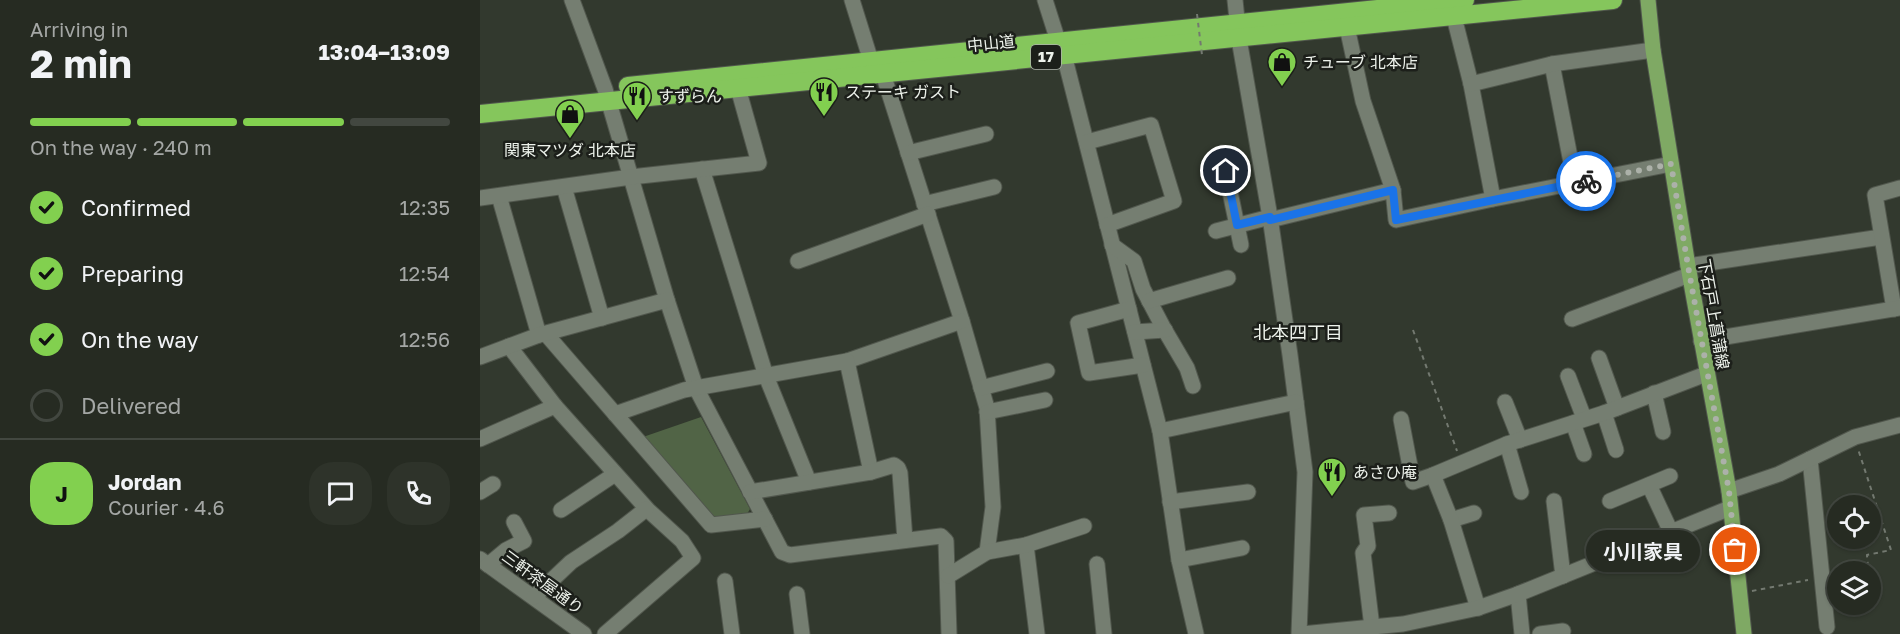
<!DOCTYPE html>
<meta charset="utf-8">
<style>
:root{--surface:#262b22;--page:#2e332a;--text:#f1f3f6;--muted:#a4a7a5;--line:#424740;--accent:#82d04f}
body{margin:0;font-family:"Golos Text","Noto Sans JP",sans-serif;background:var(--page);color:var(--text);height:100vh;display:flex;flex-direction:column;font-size:22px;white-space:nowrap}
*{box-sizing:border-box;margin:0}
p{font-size:20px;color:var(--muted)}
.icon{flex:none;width:33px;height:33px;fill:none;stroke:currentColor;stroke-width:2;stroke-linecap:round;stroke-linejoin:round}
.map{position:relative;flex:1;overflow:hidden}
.panel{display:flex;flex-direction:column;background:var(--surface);width:480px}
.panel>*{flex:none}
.controls{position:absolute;left:1347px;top:495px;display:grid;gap:12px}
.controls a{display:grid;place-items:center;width:54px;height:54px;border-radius:50%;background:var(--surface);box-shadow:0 2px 4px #0004,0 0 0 2px var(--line);font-size:30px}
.pin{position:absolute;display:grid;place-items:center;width:51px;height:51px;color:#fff;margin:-26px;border:3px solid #fff;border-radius:50%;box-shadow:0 2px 6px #0007}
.courier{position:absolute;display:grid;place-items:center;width:60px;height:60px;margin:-30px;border:4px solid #1a73e8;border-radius:50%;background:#fff;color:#222;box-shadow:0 2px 8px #0007}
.bubble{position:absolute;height:42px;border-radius:21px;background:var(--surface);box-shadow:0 2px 4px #0004,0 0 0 2px var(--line);font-size:20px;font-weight:700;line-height:42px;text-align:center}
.summary em{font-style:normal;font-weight:700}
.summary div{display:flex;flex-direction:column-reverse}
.summary{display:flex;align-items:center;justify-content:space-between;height:102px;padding:0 30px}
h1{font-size:39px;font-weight:700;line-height:45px}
.bar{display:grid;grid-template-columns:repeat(4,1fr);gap:9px 6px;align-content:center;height:72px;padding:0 30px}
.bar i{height:8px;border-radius:4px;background:var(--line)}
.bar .current{background:var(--accent)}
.bar p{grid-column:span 4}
.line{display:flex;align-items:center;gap:15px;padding:0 30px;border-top:2px solid var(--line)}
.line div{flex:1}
.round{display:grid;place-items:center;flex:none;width:63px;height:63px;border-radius:24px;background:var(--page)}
ol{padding:0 30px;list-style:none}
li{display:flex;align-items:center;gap:18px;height:66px}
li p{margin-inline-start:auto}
li .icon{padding:6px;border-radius:50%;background:var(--accent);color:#111;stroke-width:4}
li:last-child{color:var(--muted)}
li i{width:33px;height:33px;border:3px solid var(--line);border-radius:50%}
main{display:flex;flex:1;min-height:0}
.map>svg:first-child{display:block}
.green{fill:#516446}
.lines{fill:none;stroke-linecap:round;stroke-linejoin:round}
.minor-casing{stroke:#51574d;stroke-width:17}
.major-casing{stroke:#51574d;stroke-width:17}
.highway-casing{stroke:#51574d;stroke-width:20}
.path{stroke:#737970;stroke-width:2;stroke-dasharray:4.5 4.5;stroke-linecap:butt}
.minor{stroke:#757e71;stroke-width:15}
.major{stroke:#7fa964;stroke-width:15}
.highway{stroke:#85c65c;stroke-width:18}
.path-bridge{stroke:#737970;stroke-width:2;stroke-dasharray:4.5 4.5;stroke-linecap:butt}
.done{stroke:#acb1a9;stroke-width:6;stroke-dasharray:0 10.8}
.route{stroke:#1a73e8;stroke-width:8}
.labels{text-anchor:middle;stroke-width:5;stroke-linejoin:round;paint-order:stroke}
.shield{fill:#1c1f1a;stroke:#aeb3ac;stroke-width:1.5}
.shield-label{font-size:15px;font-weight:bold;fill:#edf2eb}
.street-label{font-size:16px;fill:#edf2eb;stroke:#1c1f1a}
.poi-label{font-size:16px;fill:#edf2eb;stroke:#1c1f1a;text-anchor:start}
.neighbourhood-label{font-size:18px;fill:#edf2eb;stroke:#1c1f1a}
</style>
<main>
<section class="panel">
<div class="summary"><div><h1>2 min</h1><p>Arriving in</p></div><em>13:04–13:09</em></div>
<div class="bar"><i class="current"></i><i class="current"></i><i class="current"></i><i></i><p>On the way · 240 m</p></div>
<ol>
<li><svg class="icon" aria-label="check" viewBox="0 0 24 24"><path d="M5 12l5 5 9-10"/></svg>Confirmed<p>12:35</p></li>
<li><svg class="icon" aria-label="check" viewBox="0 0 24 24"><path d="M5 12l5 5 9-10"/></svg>Preparing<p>12:54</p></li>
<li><svg class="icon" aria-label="check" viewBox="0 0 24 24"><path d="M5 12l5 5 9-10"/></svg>On the way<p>12:56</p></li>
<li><i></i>Delivered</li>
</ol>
<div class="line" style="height:108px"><b class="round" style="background:var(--accent);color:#111">J</b><div><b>Jordan</b><p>Courier · 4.6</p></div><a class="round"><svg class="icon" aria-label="chat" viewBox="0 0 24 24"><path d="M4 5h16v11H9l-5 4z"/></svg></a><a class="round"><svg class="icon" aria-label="phone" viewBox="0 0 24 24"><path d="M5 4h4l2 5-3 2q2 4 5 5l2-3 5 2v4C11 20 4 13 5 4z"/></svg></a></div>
</section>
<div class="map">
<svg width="1420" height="634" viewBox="0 0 1420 634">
<rect width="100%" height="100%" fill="#32392e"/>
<polygon class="green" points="221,417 270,509 267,514 237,519 230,513 163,437"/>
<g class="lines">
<g class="minor-casing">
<g id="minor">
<polyline points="92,0 125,89 187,300 216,388 302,552 310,555 461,536 466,541 469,634"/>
<polyline points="372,0 391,61"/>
<polyline points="565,0 578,41"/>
<polyline points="755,0 759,39 790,217 810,355 825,472 819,634"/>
<polyline points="974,17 991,84 1013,199"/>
<polyline points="867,27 883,101 913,190 916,220 1013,199 1191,164"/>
<polyline points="584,55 680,431 699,560 716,634"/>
<polyline points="1072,64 1095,183"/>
<polyline points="403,74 482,321 507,408 513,507 507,552"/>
<polyline points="991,84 1072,64 1173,50"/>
<polyline points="607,142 671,125 694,201 627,225"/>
<polyline points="428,153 506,134"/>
<polyline points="742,153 761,245"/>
<polyline points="222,169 286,376 329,482"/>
<polyline points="84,187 122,318"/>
<polyline points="19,196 59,335"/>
<polyline points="0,198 151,177 279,163 258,88"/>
<polyline points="444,204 514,187"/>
<polyline points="790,220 913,190"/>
<polyline points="736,231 790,217"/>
<polyline points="632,245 654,261 663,289 683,327 707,368 713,386"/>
<polyline points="318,261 448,214"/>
<polyline points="1208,266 1401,237"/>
<polyline points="669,301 748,278"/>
<polyline points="649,309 598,323 609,373 663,365"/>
<polyline points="1414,309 1395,195 1420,188"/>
<polyline points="1092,319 1209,275"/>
<polyline points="655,332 685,330"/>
<polyline points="66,334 231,525 285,519"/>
<polyline points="1221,341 1420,308"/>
<polyline points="29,346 75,406 168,510 202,541 213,558 125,634"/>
<polyline points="0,357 59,335 187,300"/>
<polyline points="1119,358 1137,408"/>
<polyline points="367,361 482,321"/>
<polyline points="1088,376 1104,418"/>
<polyline points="501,388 567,371"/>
<polyline points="1174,393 1183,432"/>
<polyline points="1025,402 1040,440"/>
<polyline points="507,412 565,400"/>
<polyline points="1124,413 1136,450"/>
<polyline points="135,414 204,390 367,361 391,472"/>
<polyline points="921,419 933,482 953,475"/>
<polyline points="1093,423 1104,454"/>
<polyline points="680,431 816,402"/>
<polyline points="0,439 75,406"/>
<polyline points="1027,444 1041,492"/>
<polyline points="1330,459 1347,627"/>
<polyline points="1169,485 1191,532"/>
<polyline points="1249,491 1299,474 1375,437 1420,425"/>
<polyline points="0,492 13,484"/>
<polyline points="270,492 391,472 414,465 418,468 420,473 425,540"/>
<polyline points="1074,501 1083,576"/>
<polyline points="1130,501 1190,476"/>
<polyline points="690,502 768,492"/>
<polyline points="81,510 135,474"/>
<polyline points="971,520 994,513"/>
<polyline points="546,545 557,634"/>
<polyline points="0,559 104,634"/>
<polyline points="699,560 762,548"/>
<polyline points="617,564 624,634"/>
<polyline points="8,565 26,550 44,541 34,522"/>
<polyline points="468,576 507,552 546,545 604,526"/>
<polyline points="245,581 252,634"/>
<polyline points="317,594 322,634"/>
<polyline points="1038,594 1042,634"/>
<polyline points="54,597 91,562 138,531 166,509"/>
<polyline points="998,608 971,520 953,475 1027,444 1124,413 1226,374"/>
<polyline points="892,627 883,553 888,546 884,515 909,513"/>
<polyline points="822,634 923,624 998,608 1038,594 1250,508"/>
<polyline points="1060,634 1083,631"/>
</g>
</g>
<g class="major-casing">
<polyline id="major" points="1168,0 1173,50 1208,266 1249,491 1264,634"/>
</g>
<g class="highway-casing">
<g id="highway">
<polyline points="148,86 985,0"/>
<polyline points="0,114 1133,0"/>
</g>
</g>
<g class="path">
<polyline points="933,330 977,451"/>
<polyline points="1373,572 1388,569 1387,555 1411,550 1378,449"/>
<polyline points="1272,591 1328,580"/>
</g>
<use href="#minor" class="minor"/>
<use href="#major" class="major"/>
<use href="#highway" class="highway"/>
<polyline class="path-bridge" points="717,14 722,55"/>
</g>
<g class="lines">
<polyline class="done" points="1106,181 1191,164 1208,266 1249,491 1255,550"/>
<polyline class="route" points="746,171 757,225 790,217 790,220 913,190 916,220 1106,181"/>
</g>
<defs>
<g id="shop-pin" transform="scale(1.5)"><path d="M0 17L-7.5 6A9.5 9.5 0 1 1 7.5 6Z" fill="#82d04f" stroke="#1c1f1a"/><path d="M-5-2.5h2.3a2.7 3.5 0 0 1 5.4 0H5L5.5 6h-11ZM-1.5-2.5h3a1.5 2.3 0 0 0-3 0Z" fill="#111"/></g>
<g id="restaurant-pin" transform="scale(1.5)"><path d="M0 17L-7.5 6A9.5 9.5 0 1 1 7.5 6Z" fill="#82d04f" stroke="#1c1f1a"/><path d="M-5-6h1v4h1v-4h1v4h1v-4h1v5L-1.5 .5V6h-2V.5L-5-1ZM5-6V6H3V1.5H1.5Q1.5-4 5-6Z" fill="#111"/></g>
</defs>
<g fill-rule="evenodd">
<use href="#shop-pin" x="802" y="62"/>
<use href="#restaurant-pin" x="344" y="92"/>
<use href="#restaurant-pin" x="157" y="96"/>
<use href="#shop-pin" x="90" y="114"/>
<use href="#restaurant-pin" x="852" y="472"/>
</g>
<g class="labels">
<rect class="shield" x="551" y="45" width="30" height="24" rx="4.5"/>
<g class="shield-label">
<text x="566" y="62">17</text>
</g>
<g class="street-label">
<text transform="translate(511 43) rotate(-6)" y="6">中山道</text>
<text transform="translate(1234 314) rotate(80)" y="6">下石戸上菖蒲線</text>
<text transform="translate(63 582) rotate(36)" y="6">三軒茶屋通り</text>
</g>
<g class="poi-label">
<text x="823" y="68">チューブ 北本店</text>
<text x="365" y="98">ステーキ ガスト</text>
<text x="178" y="102">すずらん</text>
<text x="90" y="156" text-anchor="middle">関東マツダ 北本店</text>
<text x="873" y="478">あさひ庵</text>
</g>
<g class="neighbourhood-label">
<text x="818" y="339">北本四丁目</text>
</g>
</g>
</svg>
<div class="controls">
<a><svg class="icon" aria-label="locate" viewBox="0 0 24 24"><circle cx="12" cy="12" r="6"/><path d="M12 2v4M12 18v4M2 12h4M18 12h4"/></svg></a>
<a><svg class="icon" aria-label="layers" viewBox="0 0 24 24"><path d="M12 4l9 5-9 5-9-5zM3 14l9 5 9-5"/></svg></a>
</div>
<div class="pin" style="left:1255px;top:550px;background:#ea580c"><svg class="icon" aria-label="bag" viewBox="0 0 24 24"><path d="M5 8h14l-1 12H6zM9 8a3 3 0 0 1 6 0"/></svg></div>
<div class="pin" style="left:746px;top:171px;background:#1f2937"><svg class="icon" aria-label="home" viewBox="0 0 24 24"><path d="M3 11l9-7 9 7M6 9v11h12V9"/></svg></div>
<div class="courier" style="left:1106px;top:181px"><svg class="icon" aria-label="bike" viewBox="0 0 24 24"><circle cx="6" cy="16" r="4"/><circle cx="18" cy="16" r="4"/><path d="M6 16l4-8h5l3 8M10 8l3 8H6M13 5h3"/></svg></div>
<div class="bubble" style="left:1106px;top:530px;width:114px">小川家具</div>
</div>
</main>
